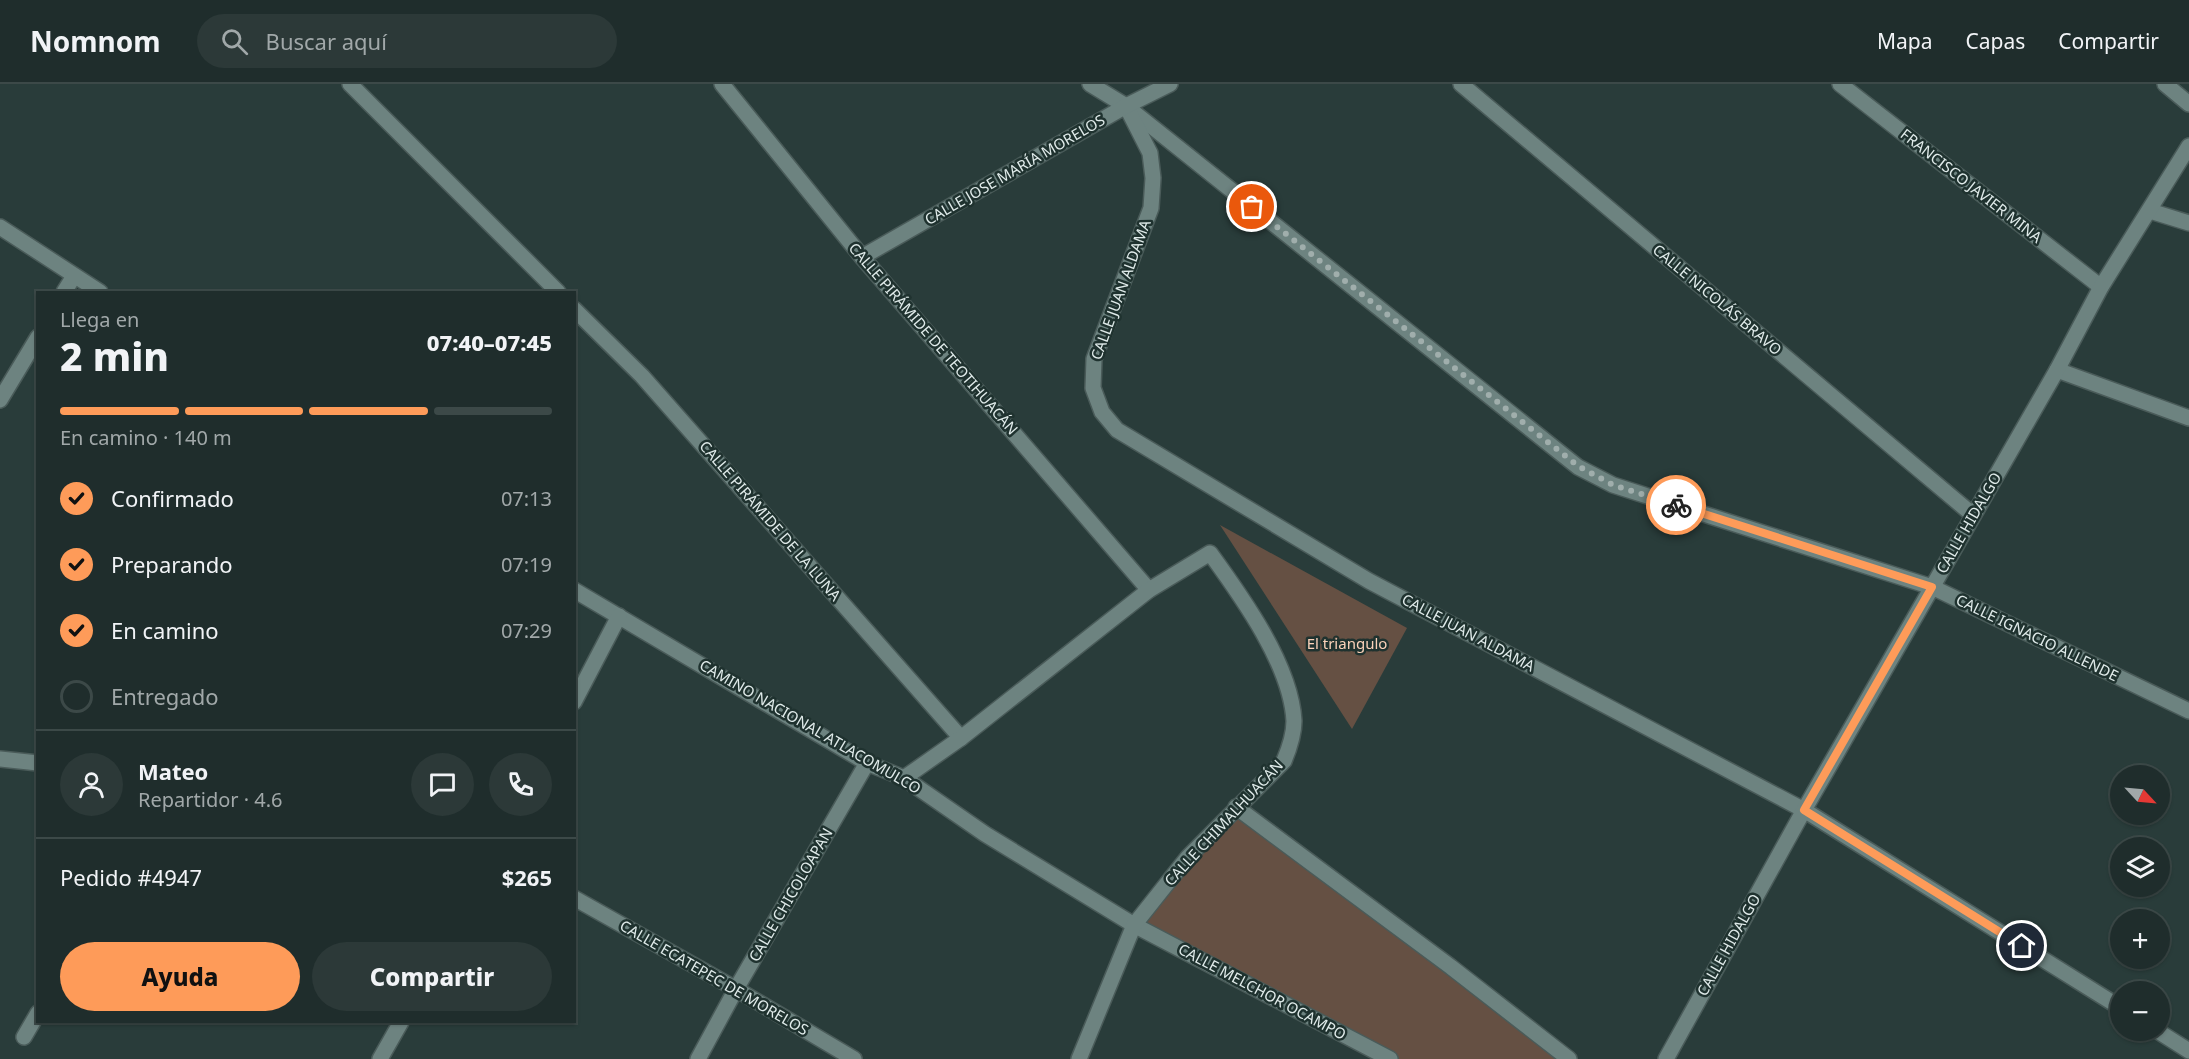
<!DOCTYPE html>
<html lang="es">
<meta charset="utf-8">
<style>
:root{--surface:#1f2d2c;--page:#2c3938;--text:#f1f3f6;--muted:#a1a8a9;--line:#3c4948;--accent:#fe9b59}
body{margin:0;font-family:"Noto Sans",sans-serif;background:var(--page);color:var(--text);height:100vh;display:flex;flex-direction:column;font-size:22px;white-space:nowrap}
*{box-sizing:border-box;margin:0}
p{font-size:20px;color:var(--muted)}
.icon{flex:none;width:33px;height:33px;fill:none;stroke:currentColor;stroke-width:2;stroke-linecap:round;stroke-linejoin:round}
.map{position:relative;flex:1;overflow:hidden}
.drawer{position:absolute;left:36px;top:207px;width:540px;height:732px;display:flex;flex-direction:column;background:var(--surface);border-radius:0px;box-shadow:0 2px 4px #0004,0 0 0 2px var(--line)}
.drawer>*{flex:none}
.needle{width:39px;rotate:116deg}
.tools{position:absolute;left:2110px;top:681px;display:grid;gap:12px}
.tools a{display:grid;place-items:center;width:60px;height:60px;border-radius:50%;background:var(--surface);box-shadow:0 2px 4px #0004,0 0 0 2px var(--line);font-size:30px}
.pin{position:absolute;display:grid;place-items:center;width:51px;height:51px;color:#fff;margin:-26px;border:3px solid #fff;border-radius:50%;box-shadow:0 2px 6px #0007}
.courier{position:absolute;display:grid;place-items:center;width:60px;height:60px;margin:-30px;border:4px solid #fe9b59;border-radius:50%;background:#fff;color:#222;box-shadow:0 2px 8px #0007}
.overview em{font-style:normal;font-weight:800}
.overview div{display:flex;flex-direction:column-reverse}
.overview{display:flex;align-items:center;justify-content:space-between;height:102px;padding:0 24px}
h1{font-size:39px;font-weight:800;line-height:45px}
.bar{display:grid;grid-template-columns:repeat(4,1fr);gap:9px 6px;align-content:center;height:72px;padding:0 24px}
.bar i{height:8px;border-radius:4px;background:var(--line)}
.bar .active{background:var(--accent)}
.bar p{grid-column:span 4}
.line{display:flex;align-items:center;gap:15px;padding:0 24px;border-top:2px solid var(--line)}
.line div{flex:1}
.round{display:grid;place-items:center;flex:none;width:63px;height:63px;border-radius:32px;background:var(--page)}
ol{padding:0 24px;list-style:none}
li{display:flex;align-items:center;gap:18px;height:66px}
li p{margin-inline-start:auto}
li .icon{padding:6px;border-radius:50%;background:var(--accent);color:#111;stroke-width:4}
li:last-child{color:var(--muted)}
li i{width:33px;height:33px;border:3px solid var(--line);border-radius:50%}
.primary-button{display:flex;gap:12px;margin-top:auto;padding:12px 24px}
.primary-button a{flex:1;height:69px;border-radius:36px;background:var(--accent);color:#111;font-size:24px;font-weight:800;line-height:69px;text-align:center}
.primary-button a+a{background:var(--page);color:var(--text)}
header{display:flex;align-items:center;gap:36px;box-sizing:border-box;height:84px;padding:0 30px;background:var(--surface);border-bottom:2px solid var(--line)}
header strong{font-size:28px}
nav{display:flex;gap:33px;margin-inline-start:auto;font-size:21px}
.search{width:420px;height:54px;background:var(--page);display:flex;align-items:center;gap:15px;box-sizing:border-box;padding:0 21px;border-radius:33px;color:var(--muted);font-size:22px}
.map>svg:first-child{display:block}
.green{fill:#655043}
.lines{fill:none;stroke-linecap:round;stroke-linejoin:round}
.minor-casing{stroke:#4a5b59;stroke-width:18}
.minor{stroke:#6d8380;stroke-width:15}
.done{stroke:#a0aeac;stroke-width:6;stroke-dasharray:0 10.8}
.route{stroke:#fe9b59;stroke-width:8}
.labels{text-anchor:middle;stroke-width:5;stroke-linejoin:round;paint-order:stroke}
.street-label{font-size:15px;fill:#e0ebea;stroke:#1f322f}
.park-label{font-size:15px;fill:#fbd2b9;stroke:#1f322f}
</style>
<header>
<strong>Nomnom</strong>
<div class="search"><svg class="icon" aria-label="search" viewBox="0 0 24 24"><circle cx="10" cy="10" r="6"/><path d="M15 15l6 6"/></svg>Buscar aquí</div>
<nav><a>Mapa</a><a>Capas</a><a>Compartir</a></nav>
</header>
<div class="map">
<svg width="2189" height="975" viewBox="0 0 2189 975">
<rect width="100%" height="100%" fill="#293c3a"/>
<g class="green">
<polygon points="1220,441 1407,544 1352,645"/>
<polygon points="1236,724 1569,975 1390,975 1134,841"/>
</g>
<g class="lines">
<g class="minor-casing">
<g id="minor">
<polyline points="350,0 558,208"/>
<polyline points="722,0 862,173 1149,506"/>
<polyline points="1090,0 1126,22 1578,383 1613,401 1932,503 2189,627"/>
<polyline points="1461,0 1973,431"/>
<polyline points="1840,0 2101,203"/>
<polyline points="2165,0 2189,20"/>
<polyline points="1126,22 1150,69 1153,94 1151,124 1094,275 1093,304 1102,328 1117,346 1369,497 1804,726 2121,924"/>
<polyline points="2150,127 2189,139"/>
<polyline points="0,143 100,208"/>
<polyline points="862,173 1126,22 1170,0"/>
<polyline points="64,208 74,192"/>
<polyline points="574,225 642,292 961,654"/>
<polyline points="2057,286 2189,334"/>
<polyline points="0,316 38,253"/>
<polyline points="574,506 867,679 904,694 985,750 1134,841 1390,975"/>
<polyline points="574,618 619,532"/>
<polyline points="0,675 38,679"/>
<path d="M 904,694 L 961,654 L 1149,506 L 1210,469 C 1242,513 1291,581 1294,637 C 1294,651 1289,665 1284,677 L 1188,773 L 1134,841 L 1079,975"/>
<polyline points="1236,723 1451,883 1569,975"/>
<polyline points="574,814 736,905 854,975"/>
<polyline points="2156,946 2189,967"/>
<polyline points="24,953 38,929"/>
<polyline points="380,975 401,938"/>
<polyline points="698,975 736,905 867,679"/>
<polyline points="1666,975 1804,726 2057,286 2101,203 2189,62"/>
</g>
</g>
<use href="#minor" class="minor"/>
</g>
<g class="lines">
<polyline class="done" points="1252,123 1578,382 1613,401 1676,421"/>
<polyline class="route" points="1676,421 1932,503 1804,726 2022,862"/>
</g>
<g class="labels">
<g class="street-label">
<text transform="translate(1015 86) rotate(-30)" y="5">CALLE JOSE MARÍA MORELOS</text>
<text transform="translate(1971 102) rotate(38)" y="5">FRANCISCO JAVIER MINA</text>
<text transform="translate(1121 206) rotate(-70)" y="5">CALLE JUAN ALDAMA</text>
<text transform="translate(1717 216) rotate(40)" y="5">CALLE NICOLÁS BRAVO</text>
<text transform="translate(933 255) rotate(49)" y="5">CALLE PIRÁMIDE DE TEOTIHUACÁN</text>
<text transform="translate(770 437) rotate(49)" y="5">CALLE PIRÁMIDE DE LA LUNA</text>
<text transform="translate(1969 439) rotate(-60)" y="5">CALLE HIDALGO</text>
<text transform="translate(1468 549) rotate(28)" y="5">CALLE JUAN ALDAMA</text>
<text transform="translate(2037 554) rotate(26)" y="5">CALLE IGNACIO ALLENDE</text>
<text transform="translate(810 643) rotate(30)" y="5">CAMINO NACIONAL ATLACOMULCO</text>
<text transform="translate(1224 739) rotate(-47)" y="5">CALLE CHIMALHUACÁN</text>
<text transform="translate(791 811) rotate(-60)" y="5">CALLE CHICOLOAPAN</text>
<text transform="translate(1729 861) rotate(-61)" y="5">CALLE HIDALGO</text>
<text transform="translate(714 894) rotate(30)" y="5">CALLE ECATEPEC DE MORELOS</text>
<text transform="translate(1262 908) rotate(28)" y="5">CALLE MELCHOR OCAMPO</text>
</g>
<g class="park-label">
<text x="1347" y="565">El triangulo</text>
</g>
</g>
</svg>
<div class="tools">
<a><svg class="needle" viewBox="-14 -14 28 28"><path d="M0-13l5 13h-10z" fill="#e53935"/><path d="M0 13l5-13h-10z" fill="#a1a8a9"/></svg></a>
<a><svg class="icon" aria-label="layers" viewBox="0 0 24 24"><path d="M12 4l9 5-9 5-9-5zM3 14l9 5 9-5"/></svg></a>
<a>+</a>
<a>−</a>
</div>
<div class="pin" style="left:1252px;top:123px;background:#ea580c"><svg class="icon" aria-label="bag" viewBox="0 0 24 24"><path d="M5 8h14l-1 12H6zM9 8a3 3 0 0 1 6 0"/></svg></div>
<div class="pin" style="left:2022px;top:862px;background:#1f2937"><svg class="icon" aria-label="home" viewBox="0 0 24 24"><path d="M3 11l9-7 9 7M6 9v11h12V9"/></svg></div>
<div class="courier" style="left:1676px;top:421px"><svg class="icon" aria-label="bike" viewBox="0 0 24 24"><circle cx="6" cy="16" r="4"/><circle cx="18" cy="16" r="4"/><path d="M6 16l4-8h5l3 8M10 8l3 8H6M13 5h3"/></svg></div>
<section class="drawer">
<div class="overview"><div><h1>2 min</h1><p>Llega en</p></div><em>07:40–07:45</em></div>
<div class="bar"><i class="active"></i><i class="active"></i><i class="active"></i><i></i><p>En camino · 140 m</p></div>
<ol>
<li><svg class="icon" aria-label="check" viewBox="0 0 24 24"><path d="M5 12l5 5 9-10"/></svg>Confirmado<p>07:13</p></li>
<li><svg class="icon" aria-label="check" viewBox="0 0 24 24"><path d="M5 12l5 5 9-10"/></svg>Preparando<p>07:19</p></li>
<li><svg class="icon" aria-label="check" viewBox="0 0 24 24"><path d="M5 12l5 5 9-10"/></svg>En camino<p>07:29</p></li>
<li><i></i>Entregado</li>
</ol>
<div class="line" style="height:108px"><a class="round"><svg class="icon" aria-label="person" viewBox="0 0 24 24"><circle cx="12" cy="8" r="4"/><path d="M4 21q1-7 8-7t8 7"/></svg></a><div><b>Mateo</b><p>Repartidor · 4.6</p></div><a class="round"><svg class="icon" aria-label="chat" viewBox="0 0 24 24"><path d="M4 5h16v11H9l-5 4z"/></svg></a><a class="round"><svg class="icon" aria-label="phone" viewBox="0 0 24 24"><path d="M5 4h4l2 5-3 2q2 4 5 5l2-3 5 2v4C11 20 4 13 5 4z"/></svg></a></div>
<div class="line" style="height:78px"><div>Pedido #4947</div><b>$265</b></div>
<div class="primary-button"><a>Ayuda</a><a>Compartir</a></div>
</section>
</div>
